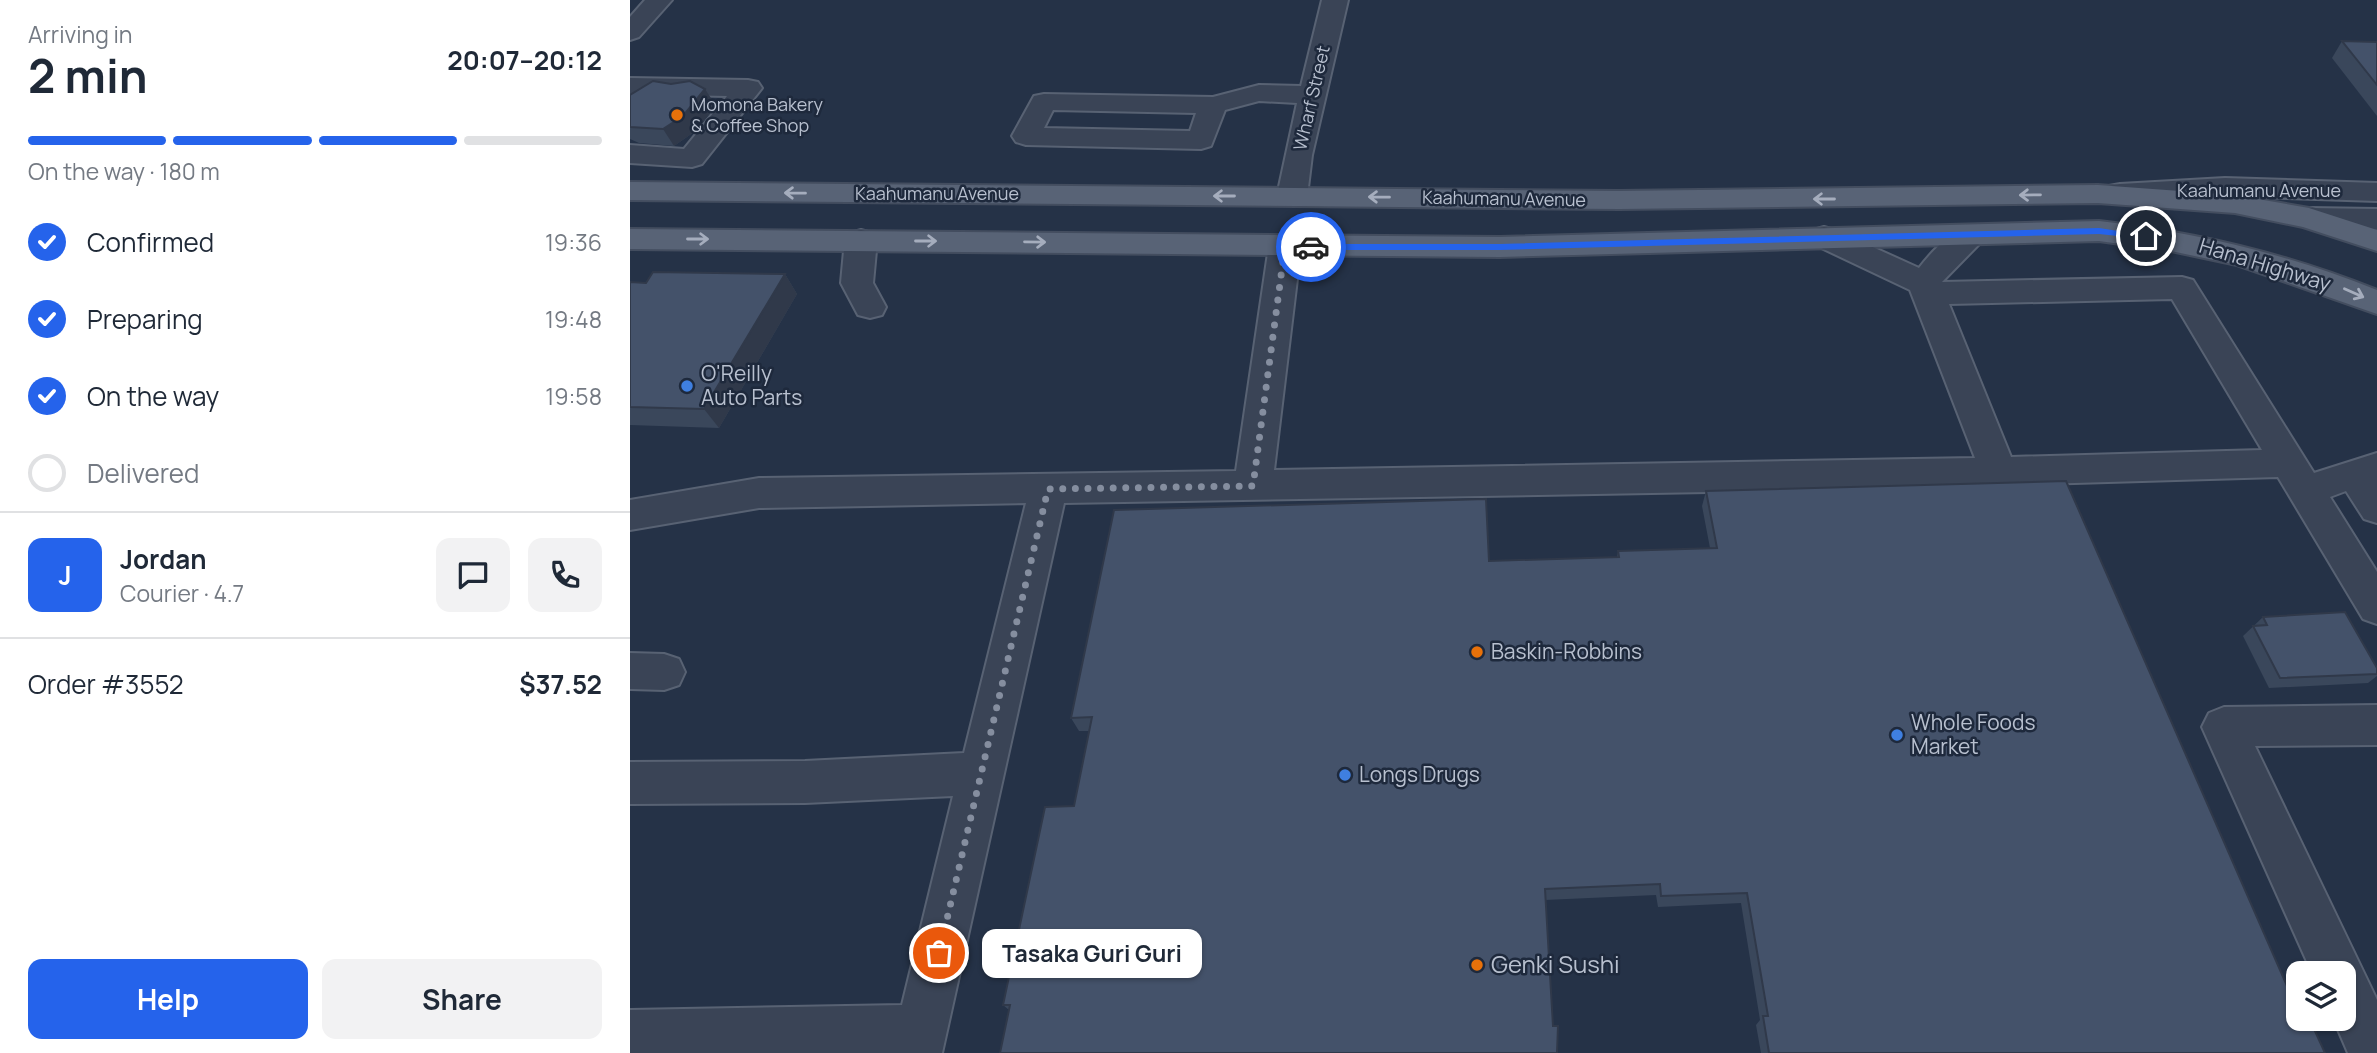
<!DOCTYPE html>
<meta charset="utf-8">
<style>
:root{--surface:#fff;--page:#f2f2f3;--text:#1f2937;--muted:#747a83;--line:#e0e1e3;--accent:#2563eb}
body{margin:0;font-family:Manrope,sans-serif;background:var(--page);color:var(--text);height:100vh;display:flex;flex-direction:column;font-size:26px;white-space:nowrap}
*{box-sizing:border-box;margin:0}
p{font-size:23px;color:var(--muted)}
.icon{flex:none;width:38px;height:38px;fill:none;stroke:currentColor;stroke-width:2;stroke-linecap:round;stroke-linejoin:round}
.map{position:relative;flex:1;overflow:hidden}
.sheet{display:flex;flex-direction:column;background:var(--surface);width:630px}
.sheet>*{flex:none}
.tools{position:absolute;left:1656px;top:961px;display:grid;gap:14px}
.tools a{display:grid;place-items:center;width:70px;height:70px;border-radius:14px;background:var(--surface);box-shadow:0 2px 5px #0004;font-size:35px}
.pin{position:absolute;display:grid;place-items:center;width:60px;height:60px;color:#fff;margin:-30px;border:4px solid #fff;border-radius:50%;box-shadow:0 2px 7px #0007}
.courier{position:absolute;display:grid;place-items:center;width:70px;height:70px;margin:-35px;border:5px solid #2563eb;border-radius:50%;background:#fff;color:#222;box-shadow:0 2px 9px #0007}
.bubble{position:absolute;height:49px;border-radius:14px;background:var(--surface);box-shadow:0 2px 5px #0004;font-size:23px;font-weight:700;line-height:49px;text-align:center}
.head em{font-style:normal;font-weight:700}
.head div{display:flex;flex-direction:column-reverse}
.head{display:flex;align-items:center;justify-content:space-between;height:119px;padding:0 28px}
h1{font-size:46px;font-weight:700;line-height:52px}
.bar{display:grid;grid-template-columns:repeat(4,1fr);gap:10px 7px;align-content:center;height:84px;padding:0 28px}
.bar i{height:9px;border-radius:5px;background:var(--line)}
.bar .on{background:var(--accent)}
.bar p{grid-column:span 4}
.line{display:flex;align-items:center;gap:18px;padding:0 28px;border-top:2px solid var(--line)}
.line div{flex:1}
.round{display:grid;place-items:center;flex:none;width:74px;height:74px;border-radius:14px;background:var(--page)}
ol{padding:0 28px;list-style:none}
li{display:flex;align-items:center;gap:21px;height:77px}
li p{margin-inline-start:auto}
li .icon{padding:7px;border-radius:50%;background:var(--accent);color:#fff;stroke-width:4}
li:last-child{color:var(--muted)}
li i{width:38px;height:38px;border:4px solid var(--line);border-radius:50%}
.primary-button{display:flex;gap:14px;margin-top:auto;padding:14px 28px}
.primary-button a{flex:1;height:80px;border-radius:14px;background:var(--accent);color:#fff;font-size:28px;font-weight:700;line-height:80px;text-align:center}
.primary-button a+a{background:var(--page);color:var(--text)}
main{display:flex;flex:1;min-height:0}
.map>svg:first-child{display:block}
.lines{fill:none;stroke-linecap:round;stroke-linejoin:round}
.minor-casing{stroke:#586273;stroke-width:4}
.major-casing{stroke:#434d5f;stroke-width:4}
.minor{fill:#3a4456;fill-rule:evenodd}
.major{fill:#586376;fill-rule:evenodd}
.wall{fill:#3a475b}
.shaded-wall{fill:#30394a}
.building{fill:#44526a;stroke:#30394a;stroke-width:2}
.oneway{stroke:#a5adbd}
.route{fill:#2563eb}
.done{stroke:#858e9f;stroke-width:7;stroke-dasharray:0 12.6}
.food-dot{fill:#e8710a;stroke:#1e293c;stroke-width:2.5}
.shop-dot{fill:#3f7fe0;stroke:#1e293c;stroke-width:2.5}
.labels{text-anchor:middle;stroke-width:5;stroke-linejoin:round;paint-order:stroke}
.far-street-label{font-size:18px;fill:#b8c0cf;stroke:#1e293c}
.far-poi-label{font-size:18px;fill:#b8c0cf;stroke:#1e293c;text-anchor:start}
.street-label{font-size:21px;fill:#b8c0cf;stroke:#1e293c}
.poi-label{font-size:21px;fill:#b8c0cf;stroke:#1e293c;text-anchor:start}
.near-poi-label{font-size:24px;fill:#b8c0cf;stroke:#1e293c;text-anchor:start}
</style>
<main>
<section class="sheet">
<div class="head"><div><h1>2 min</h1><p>Arriving in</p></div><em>20:07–20:12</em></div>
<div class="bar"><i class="on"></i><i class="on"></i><i class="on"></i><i></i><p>On the way · 180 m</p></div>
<ol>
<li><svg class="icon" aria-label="check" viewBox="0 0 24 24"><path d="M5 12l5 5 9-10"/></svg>Confirmed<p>19:36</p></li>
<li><svg class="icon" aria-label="check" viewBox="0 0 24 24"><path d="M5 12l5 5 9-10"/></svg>Preparing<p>19:48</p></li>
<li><svg class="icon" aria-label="check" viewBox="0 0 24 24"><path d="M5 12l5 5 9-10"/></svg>On the way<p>19:58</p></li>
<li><i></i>Delivered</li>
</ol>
<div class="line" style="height:126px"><b class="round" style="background:var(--accent);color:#fff">J</b><div><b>Jordan</b><p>Courier · 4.7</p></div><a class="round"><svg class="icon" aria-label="chat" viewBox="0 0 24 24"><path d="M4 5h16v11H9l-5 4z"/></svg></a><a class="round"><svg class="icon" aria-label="phone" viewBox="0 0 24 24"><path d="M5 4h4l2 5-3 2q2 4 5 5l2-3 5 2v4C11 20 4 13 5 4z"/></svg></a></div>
<div class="line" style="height:91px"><div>Order #3552</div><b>$37.52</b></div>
<div class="primary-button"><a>Help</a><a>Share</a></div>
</section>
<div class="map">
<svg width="1747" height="1053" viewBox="0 0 1747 1053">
<rect width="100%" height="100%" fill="#253247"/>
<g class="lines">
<g class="minor-casing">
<g id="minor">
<polygon points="15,0 42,0 9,37 0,40 0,17"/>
<path d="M 692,0 L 718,0 L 682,155 L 677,196 L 673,203 L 662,205 L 651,203 L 647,196 L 667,103 L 629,101 L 595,110 L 581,146 L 571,149 L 396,145 L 386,142 L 382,136 L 404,96 L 414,94 L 583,97 L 629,85 L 671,86 ZM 423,110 L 566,113 L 560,131 L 414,128 Z"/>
<polygon points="0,78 118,80 128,82 132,88 72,164 62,167 0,163 0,145 54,149 97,96 0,94"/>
<polygon points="1595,178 1747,183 1747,201 1595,196 1490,202 1479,200 1475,193 1479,186 1490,184"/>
<polygon points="1679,208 1747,209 1747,229 1668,225 1664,218 1668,211"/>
<path d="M 1342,225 L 1353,228 L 1358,235 L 1312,282 L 1552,277 L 1563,280 L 1684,473 L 1747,453 L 1747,523 L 1734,519 L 1716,491 L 1700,497 L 1747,572 L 1747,624 L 1733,619 L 1648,477 L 1201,490 L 434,503 L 312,1053 L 0,1053 L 0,1010 L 272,1005 L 323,796 L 175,803 L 0,804 L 0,762 L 175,761 L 334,753 L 396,503 L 129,508 L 0,530 L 0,500 L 129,478 L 606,471 L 639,246 L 644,239 L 655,236 L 666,239 L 671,246 L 644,470 L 1345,458 L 1280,290 L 1183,244 L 1178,237 L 1183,230 L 1194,227 L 1205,230 L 1289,268 C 1302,251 1321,231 1342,225 ZM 1542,299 L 1632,450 L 1381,457 L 1319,304 Z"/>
<polygon points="231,230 242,233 247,240 243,283 256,307 252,315 240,318 228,315 211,283 215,240 220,233"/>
<polygon points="0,653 34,654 49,659 55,672 49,685 34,690 0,689"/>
<polygon points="1747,705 1747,745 1625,746 1747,1000 1747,1053 1718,1053 1703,1018 1713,1018 1713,973 1682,973 1572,727 1579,713 1594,707"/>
</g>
</g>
<g class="major-casing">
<g id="major">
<polygon points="0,182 989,191 1468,185 1605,195 1679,208 1747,230 1747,251 1673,227 1605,213 1468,203 989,209 0,200"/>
<path d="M 1469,221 C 1565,232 1658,254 1747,290 L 1747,314 L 1607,265 L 1541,251 L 1469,241 L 870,257 L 0,249 L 0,229 L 870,237 Z"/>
</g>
</g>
<use href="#minor" class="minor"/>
<use href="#major" class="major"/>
</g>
<g class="wall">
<polygon points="1712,41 1747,42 1747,116 1702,58"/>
<polygon points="41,84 75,89 86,106 64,132 44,146 9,143 0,139 0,95"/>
<polygon points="155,274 167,294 89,428 0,425 0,282 16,283"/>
<polygon points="1076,491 1661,995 1695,1053 1131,1053 1126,1025 1130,1020 1111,903 1028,907 1026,895 915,900 379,1010 373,1005 444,806 459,731 449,731 441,718 859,561 987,557 988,551 1080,548 1072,506"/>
<polygon points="1633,617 1747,668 1747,676 1738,683 1639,688 1613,636"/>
</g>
<g class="shaded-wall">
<polygon points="75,89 86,106 64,132 44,146 33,129"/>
<polygon points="155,274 167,294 89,428 74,409"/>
</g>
<g class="building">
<polygon points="1712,41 1747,42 1747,85"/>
<polygon points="23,81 41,84 60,81 75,89 53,116 33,129 0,127 0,95"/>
<polygon points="23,272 155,274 74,409 0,407 0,282 16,283"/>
<polygon points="1436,481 1661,995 1668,995 1668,1018 1679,1018 1695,1053 1139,1053 1133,1016 1138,1016 1117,893 1031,896 1030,884 915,889 923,1026 928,1026 927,1053 370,1053 380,1005 373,1005 415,807 444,806 462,717 441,718 484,510 856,499 859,561 989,557 988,551 1087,548 1076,491"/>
<polygon points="1715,612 1747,668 1747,674 1650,678 1623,626 1637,625 1633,617"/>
</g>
<defs><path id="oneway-shaft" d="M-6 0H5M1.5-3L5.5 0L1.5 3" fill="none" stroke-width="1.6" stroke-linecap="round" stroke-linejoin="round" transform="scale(1.75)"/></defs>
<g class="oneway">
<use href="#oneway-shaft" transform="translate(165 193) rotate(-179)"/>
<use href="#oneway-shaft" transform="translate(1400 195) rotate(179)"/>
<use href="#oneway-shaft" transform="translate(594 196) rotate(-180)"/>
<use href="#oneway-shaft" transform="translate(749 197) rotate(-179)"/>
<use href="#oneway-shaft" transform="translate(1194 199) rotate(180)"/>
<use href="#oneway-shaft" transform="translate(68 239)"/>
<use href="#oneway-shaft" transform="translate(296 241)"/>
<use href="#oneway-shaft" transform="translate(405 242) rotate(1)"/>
<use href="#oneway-shaft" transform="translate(1724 293) rotate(24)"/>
</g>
<polygon class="route" points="1469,228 1521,236 1516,239 1469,234 870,250 681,250 677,247 681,244 870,244"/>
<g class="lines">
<polyline class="done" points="309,953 418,489 623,486 655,246 681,247"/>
</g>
<g class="food-dot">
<circle cx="47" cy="115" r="7"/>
<circle cx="847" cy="652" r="7"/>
<circle cx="847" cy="965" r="7"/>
</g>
<g class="shop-dot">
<circle cx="57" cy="386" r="7"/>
<circle cx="1267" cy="735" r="7"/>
<circle cx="715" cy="775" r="7"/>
</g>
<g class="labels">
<g class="far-street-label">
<text transform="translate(682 98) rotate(-77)" y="6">Wharf Street</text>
<text x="1629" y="197">Kaahumanu Avenue</text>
<text x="307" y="200">Kaahumanu Avenue</text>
<text transform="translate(874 199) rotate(1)" y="6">Kaahumanu Avenue</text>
</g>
<g class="far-poi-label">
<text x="61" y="111">Momona Bakery<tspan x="61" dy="21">&amp; Coffee Shop</tspan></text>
</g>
<g class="street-label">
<text transform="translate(1635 265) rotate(17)" y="7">Hana Highway</text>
</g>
<g class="poi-label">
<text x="71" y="381">O'Reilly<tspan x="71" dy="24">Auto Parts</tspan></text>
<text x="861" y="659">Baskin-Robbins</text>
<text x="1281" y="730">Whole Foods<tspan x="1281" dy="24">Market</tspan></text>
<text x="729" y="782">Longs Drugs</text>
</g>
<g class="near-poi-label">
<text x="861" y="973">Genki Sushi</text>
</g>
</g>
</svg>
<div class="tools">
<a><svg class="icon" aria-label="layers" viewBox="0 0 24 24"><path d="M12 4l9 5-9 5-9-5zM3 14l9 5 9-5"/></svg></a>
</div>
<div class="pin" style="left:309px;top:953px;background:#ea580c"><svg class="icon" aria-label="bag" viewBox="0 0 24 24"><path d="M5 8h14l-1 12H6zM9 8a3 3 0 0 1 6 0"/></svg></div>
<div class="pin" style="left:1516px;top:236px;background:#1f2937"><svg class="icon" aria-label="home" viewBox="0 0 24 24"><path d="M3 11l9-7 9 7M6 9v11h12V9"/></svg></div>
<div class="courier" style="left:681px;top:247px"><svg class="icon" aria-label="car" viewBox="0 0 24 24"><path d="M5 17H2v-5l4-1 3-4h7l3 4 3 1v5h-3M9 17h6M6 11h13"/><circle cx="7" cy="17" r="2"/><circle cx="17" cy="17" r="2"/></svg></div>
<div class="bubble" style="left:352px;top:929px;width:220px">Tasaka Guri Guri</div>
</div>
</main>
